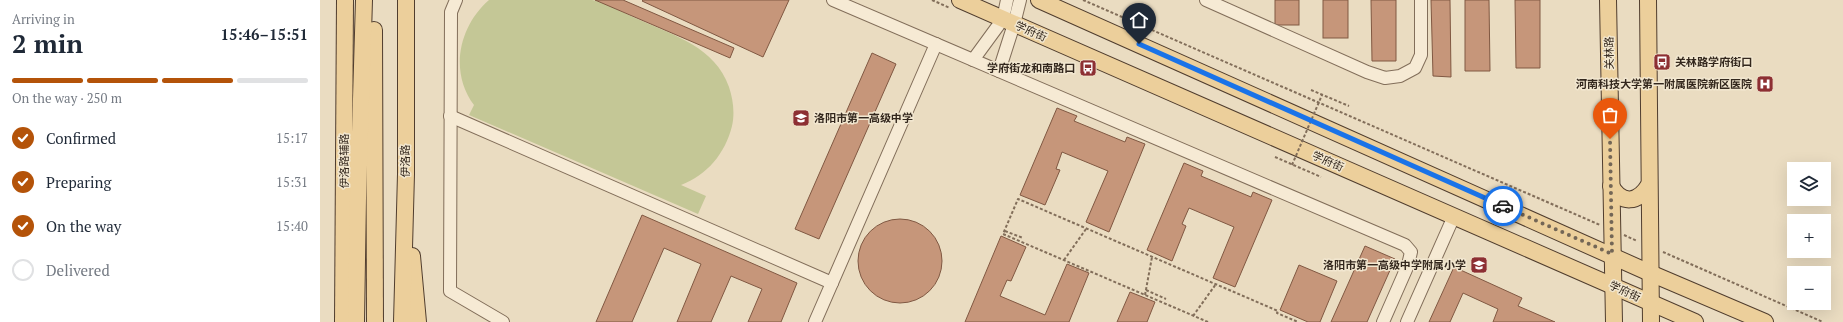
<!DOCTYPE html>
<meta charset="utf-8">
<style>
:root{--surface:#fff;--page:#f2f2f3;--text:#1f2937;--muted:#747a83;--line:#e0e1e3;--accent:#b45309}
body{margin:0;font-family:"PT Serif","Noto Sans SC",serif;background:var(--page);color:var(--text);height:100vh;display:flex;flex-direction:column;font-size:15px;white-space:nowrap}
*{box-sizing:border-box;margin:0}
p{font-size:13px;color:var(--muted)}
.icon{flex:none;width:22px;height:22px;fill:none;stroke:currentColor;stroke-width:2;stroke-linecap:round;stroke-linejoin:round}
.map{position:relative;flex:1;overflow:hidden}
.side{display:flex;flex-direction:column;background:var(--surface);width:320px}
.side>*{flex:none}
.tools{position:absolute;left:1467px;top:162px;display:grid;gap:8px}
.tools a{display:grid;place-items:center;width:44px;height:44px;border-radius:0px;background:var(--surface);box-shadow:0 4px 16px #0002;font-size:20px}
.pin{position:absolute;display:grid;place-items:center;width:34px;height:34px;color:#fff;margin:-41px -17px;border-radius:50% 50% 50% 0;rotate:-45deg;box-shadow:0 0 4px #0007}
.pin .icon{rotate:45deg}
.courier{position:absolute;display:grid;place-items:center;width:40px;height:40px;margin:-20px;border:3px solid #1a73e8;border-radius:50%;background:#fff;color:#222;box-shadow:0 1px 5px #0007}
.overview em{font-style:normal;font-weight:600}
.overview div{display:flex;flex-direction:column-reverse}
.overview{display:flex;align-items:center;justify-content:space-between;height:68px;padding:0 12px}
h1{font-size:26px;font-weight:600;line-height:30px}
.bar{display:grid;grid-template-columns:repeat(4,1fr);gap:6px 4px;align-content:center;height:48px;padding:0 12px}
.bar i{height:5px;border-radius:3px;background:var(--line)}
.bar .current{background:var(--accent)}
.bar p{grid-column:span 4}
ol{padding:0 12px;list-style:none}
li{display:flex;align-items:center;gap:12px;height:44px}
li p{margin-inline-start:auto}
li .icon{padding:4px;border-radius:50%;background:var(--accent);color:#fff;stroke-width:4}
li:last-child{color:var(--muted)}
li i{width:22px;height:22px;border:2px solid var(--line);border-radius:50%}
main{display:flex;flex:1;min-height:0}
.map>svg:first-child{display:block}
.green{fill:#c4c796}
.building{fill:#c6967a;stroke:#805842}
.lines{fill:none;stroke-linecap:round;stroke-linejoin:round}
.minor-casing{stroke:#826e5a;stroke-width:14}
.major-casing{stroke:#503d2e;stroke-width:18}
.path{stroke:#826e5a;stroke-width:2;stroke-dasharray:3 2;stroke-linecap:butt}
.minor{stroke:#f6ead4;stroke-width:12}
.major{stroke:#eccf9b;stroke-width:16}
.path-bridge{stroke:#826e5a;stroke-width:2;stroke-dasharray:3 2;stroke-linecap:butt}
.done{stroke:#736656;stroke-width:4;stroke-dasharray:0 7.2}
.route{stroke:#1a73e8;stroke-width:5}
.labels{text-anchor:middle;stroke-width:3;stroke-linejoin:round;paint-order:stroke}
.street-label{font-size:11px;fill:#33271d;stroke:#f2e7d0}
.poi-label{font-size:11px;font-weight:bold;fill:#33271d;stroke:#f2e7d0;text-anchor:end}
</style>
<main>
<section class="side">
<div class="overview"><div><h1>2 min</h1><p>Arriving in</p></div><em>15:46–15:51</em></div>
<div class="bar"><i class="current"></i><i class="current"></i><i class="current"></i><i></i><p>On the way · 250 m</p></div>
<ol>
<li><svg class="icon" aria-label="check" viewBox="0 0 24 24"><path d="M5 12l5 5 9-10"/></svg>Confirmed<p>15:17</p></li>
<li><svg class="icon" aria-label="check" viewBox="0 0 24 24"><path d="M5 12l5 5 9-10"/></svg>Preparing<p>15:31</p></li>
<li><svg class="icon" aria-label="check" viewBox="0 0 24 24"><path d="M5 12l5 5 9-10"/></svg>On the way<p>15:40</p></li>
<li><i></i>Delivered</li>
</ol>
</section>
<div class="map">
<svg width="1523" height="322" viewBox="0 0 1523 322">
<rect width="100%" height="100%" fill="#eadcc1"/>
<path class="green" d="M 169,0 C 193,0 217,0 242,0 C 251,0 263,0 272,0 C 285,2 307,15 320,20 C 355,36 395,47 409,87 C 413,99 415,113 412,126 C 405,154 387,175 361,185 L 386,196 L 378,214 L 149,115 L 154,105 C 129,72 139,26 169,0 Z"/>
<g class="building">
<polygon points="275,0 303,0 414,48 410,58"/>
<polygon points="323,0 469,0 443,57 322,1"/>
<rect x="955" y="0" width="24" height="25"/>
<rect x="1003" y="0" width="25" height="38"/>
<polygon points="1051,0 1076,0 1076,61 1052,61"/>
<polygon points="1111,0 1130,0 1131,77 1113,76"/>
<polygon points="1145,0 1169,0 1170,71 1145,71"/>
<polygon points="1195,0 1220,0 1220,68 1196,68"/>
<polygon points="552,53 576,64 499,239 475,229"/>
<polygon points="737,108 757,116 754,121 805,142 807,137 825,144 789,232 766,222 788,171 742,152 736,169 740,170 725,205 700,195"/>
<polygon points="864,163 883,171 881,176 931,197 933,192 952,200 915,287 893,278 914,227 869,208 862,224 866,226 852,261 827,250"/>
<polygon points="322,215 477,283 461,322 428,322 442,289 411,276 391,322 357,322 381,264 344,248 312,322 276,322"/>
<circle cx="580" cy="261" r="42"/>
<polygon points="681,236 706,247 691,281 687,280 680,296 725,315 747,264 769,273 749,322 645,322"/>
<polygon points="1045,246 1075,259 1047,322 1011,322"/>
<polygon points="979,265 1017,281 1000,322 988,322 960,310"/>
<polygon points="1134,267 1202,298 1198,306 1235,322 1173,322 1178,309 1143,293 1130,322 1109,322"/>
<polygon points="810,292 835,302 827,322 797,322"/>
</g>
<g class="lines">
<g class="minor-casing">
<g id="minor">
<polyline points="136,0 131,12 130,291 183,322"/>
<polyline points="513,0 1085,245 1091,252 1088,265 1063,322"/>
<polyline points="886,0 1047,72 1065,78 1080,76 1095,68 1101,55 1101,0"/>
<polyline points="653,60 683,19 687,0"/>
<polyline points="679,71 694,24 700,0"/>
<polyline points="130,116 512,283"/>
<polyline points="495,322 616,44"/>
<polyline points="1087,322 1134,216"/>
</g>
</g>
<g class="major-casing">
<g id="major">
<polyline points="640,0 1375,322"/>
<polyline points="719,0 1330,273 1445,322"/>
<polyline points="1288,0 1294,322"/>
<polyline points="1328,0 1331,322"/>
<polyline points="54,30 55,322"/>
<path d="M 1291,186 C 1302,205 1318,203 1329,185"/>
<polyline points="92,256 98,322"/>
<polyline points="23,322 25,0"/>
<polyline points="36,322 38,198 44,0"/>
<polyline points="82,322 86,174 86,0"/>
</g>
</g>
<g class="path">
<polyline points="612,0 630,8"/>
<polyline points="763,0 1280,225"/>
<polyline points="991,90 1029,106"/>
<polyline points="955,157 1001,177"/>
<polyline points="685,231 703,238"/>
<polyline points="1304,235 1317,241"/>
<polyline points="1343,252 1503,322"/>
<polyline points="744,260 766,229"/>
<polyline points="826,290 846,299"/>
<polyline points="825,295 832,257"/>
<polyline points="873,316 896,284"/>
<polyline points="888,322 683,234 698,199 958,311 957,313 978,322"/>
</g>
<use href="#minor" class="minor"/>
<use href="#major" class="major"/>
<polyline class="path-bridge" points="972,165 1002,95"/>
</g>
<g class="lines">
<polyline class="done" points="1183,206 1292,254 1290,139"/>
<polyline class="route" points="819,44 1183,206"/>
</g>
<defs>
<g id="bus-square" transform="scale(0.9)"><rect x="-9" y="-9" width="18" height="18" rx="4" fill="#8d2f33" stroke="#f2e7d0"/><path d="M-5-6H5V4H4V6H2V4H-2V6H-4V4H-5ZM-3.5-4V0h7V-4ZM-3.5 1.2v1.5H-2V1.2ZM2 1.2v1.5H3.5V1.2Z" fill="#fff"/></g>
<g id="hospital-square" transform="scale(0.9)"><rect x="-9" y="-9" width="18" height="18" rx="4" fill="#8d2f33" stroke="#f2e7d0"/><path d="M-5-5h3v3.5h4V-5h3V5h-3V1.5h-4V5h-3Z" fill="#fff"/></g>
<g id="school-square" transform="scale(0.9)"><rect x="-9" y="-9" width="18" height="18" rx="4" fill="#8d2f33" stroke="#f2e7d0"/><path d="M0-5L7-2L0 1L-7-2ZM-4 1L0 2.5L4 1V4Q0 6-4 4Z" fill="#fff"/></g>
</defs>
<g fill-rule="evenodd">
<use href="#bus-square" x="1342" y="62"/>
<use href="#bus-square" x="768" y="68"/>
<use href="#hospital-square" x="1445" y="84"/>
<use href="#school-square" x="481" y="118"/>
<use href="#school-square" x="1159" y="265"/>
</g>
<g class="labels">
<g class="street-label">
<text transform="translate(711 31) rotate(24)" y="4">学府街</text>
<text transform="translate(1289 53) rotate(-91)" y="4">关林路</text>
<text transform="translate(24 161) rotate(-90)" y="4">伊洛路辅路</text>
<text transform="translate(85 161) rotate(-90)" y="4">伊洛路</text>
<text transform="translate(1008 161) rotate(24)" y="4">学府街</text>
<text transform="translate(1305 291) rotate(25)" y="4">学府街</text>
</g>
<g class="poi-label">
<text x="1355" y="66" text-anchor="start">关林路学府街口</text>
<text x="755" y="72">学府街龙和南路口</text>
<text x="1432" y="88">河南科技大学第一附属医院新区医院</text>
<text x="494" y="122" text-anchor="start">洛阳市第一高级中学</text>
<text x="1146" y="269">洛阳市第一高级中学附属小学</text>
</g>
</g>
</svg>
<div class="tools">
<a><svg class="icon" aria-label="layers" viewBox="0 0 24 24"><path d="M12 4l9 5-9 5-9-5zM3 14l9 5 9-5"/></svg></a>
<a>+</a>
<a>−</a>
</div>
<div class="pin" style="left:1290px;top:139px;background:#ea580c"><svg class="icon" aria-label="bag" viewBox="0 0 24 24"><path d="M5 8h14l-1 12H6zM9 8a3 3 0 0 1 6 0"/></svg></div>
<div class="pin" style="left:819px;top:44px;background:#1f2937"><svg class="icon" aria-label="home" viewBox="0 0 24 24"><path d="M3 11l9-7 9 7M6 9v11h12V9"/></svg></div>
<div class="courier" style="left:1183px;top:206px"><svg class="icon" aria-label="car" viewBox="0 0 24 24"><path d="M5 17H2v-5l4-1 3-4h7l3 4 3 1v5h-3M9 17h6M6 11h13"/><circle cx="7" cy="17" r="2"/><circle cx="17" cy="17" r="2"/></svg></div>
</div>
</main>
